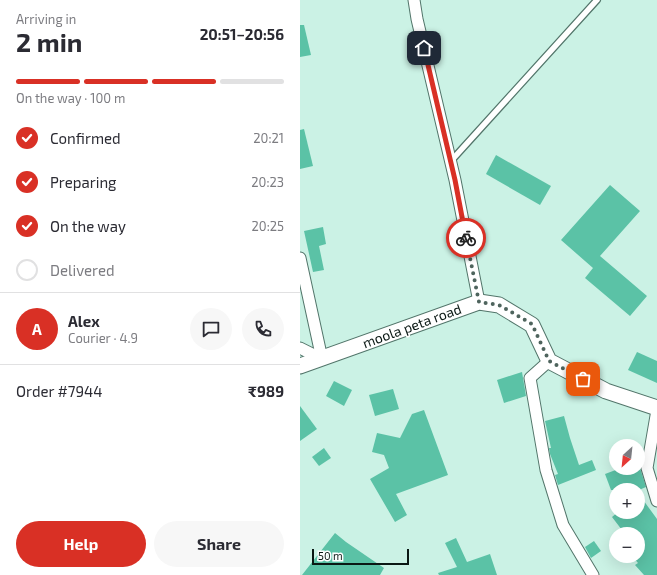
<!DOCTYPE html>
<meta charset="utf-8">
<style>
:root{--surface:#fff;--page:#f7f7f7;--text:#2b2b33;--muted:#7c7c81;--line:#e1e1e2;--accent:#d93025}
body{margin:0;font-family:"Exo 2",sans-serif;background:var(--page);color:var(--text);height:100vh;display:flex;flex-direction:column;font-size:15px;white-space:nowrap}
*{box-sizing:border-box;margin:0}
p{font-size:13px;color:var(--muted)}
.icon{flex:none;width:22px;height:22px;fill:none;stroke:currentColor;stroke-width:2;stroke-linecap:round;stroke-linejoin:round}
.map{position:relative;flex:1;overflow:hidden}
.sheet{display:flex;flex-direction:column;background:var(--surface);width:300px}
.sheet>*{flex:none}
.needle{width:26px;rotate:207deg}
.controls{position:absolute;left:309px;top:439px;display:grid;gap:8px}
.controls a{display:grid;place-items:center;width:36px;height:36px;border-radius:50%;background:var(--surface);box-shadow:0 4px 16px #0002;font-size:20px}
.scale{position:absolute;left:12px;bottom:10px;width:97px;box-sizing:border-box;padding-left:4px;border:2px solid #0a1814;border-top:0;font-size:11px;line-height:14px;white-space:nowrap;color:#0a1814;-webkit-text-stroke:3px #fff;paint-order:stroke}
.pin{position:absolute;display:grid;place-items:center;width:34px;height:34px;color:#fff;margin:-17px;border-radius:8px;box-shadow:0 2px 6px #0006}
.courier{position:absolute;display:grid;place-items:center;width:40px;height:40px;margin:-20px;border:3px solid #d93025;border-radius:50%;background:#fff;color:#222;box-shadow:0 1px 5px #0007}
.summary em{font-style:normal;font-weight:700}
.summary div{display:flex;flex-direction:column-reverse}
.summary{display:flex;align-items:center;justify-content:space-between;height:68px;padding:0 16px}
h1{font-size:26px;font-weight:700;line-height:30px}
.bar{display:grid;grid-template-columns:repeat(4,1fr);gap:6px 4px;align-content:center;height:48px;padding:0 16px}
.bar i{height:5px;border-radius:3px;background:var(--line)}
.bar .on{background:var(--accent)}
.bar p{grid-column:span 4}
.line{display:flex;align-items:center;gap:10px;padding:0 16px;border-top:1px solid var(--line)}
.line div{flex:1}
.round{display:grid;place-items:center;flex:none;width:42px;height:42px;border-radius:21px;background:var(--page)}
ol{padding:0 16px;list-style:none}
li{display:flex;align-items:center;gap:12px;height:44px}
li p{margin-inline-start:auto}
li .icon{padding:4px;border-radius:50%;background:var(--accent);color:#fff;stroke-width:4}
li:last-child{color:var(--muted)}
li i{width:22px;height:22px;border:2px solid var(--line);border-radius:50%}
.action{display:flex;gap:8px;margin-top:auto;padding:8px 16px}
.action a{flex:1;height:46px;border-radius:24px;background:var(--accent);color:#fff;font-size:16px;font-weight:700;line-height:46px;text-align:center}
.action a+a{background:var(--page);color:var(--text)}
main{display:flex;flex:1;min-height:0}
.map>svg:first-child{display:block}
.building{fill:#5bc2a6}
.lines{fill:none;stroke-linecap:round;stroke-linejoin:round}
.lane-casing{stroke:#52756a;stroke-width:8}
.street-casing{stroke:#52756a;stroke-width:13}
.secondary-casing{stroke:#52756a;stroke-width:17}
.lane{stroke:#fff;stroke-width:5.5}
.street{stroke:#fff;stroke-width:11}
.secondary{stroke:#fff;stroke-width:15}
.done{stroke:#4e645d;stroke-width:4;stroke-dasharray:0 7.2}
.route{stroke:#d93025;stroke-width:5}
.labels{text-anchor:middle;stroke-width:3;stroke-linejoin:round;paint-order:stroke}
.street-label{font-size:14px;fill:#0a1814;stroke:#fff}
</style>
<main>
<section class="sheet">
<div class="summary"><div><h1>2 min</h1><p>Arriving in</p></div><em>20:51–20:56</em></div>
<div class="bar"><i class="on"></i><i class="on"></i><i class="on"></i><i></i><p>On the way · 100 m</p></div>
<ol>
<li><svg class="icon" aria-label="check" viewBox="0 0 24 24"><path d="M5 12l5 5 9-10"/></svg>Confirmed<p>20:21</p></li>
<li><svg class="icon" aria-label="check" viewBox="0 0 24 24"><path d="M5 12l5 5 9-10"/></svg>Preparing<p>20:23</p></li>
<li><svg class="icon" aria-label="check" viewBox="0 0 24 24"><path d="M5 12l5 5 9-10"/></svg>On the way<p>20:25</p></li>
<li><i></i>Delivered</li>
</ol>
<div class="line" style="height:72px"><b class="round" style="background:var(--accent);color:#fff">A</b><div><b>Alex</b><p>Courier · 4.9</p></div><a class="round"><svg class="icon" aria-label="chat" viewBox="0 0 24 24"><path d="M4 5h16v11H9l-5 4z"/></svg></a><a class="round"><svg class="icon" aria-label="phone" viewBox="0 0 24 24"><path d="M5 4h4l2 5-3 2q2 4 5 5l2-3 5 2v4C11 20 4 13 5 4z"/></svg></a></div>
<div class="line" style="height:52px"><div>Order #7944</div><b>₹989</b></div>
<div class="action"><a>Help</a><a>Share</a></div>
</section>
<div class="map">
<svg width="357" height="575" viewBox="0 0 357 575">
<rect width="100%" height="100%" fill="#cbf2e5"/>
<g class="building">
<polygon points="0,25 4,25 11,55 0,57"/>
<polygon points="4,129 13,166 0,169 0,130"/>
<polygon points="196,155 251,186 240,205 186,174"/>
<polygon points="310,185 340,211 300,256 347,296 330,316 285,278 293,268 261,240"/>
<polygon points="23,227 26,244 19,246 24,270 13,272 4,231"/>
<polygon points="337,352 357,361 357,383 328,370"/>
<polygon points="222,372 226,396 204,403 197,380"/>
<polygon points="34,381 52,390 44,406 26,396"/>
<polygon points="93,389 99,409 75,416 69,395"/>
<polygon points="0,406 17,429 0,441"/>
<polygon points="124,410 148,475 96,494 107,515 95,522 70,479 89,468 84,455 72,452 77,433 100,438 112,414"/>
<polygon points="264,416 270,438 279,465 292,460 296,470 258,485 255,475 258,474 250,454 249,448 251,448 245,421"/>
<polygon points="24,448 31,458 19,466 12,457"/>
<polygon points="321,468 340,468 346,487 339,490 311,490 305,474"/>
<polygon points="338,493 357,519 357,575 344,575 335,565 338,563 332,556 341,556 338,552 338,534 325,534 312,517 318,512 338,512"/>
<polygon points="35,533 46,542 84,568 80,575 2,575"/>
<polygon points="156,538 167,562 190,554 197,575 139,575 138,573 157,567 145,543"/>
<polygon points="294,541 301,551 291,558 285,547"/>
</g>
<g class="lines">
<g class="lane-casing">
<polyline id="lane" points="151,161 297,0"/>
</g>
<g class="street-casing">
<g id="street">
<polyline points="114,0 117,19 155,180 179,302"/>
<polyline points="0,258 22,359"/>
<polyline points="0,348 22,359"/>
<polyline points="249,361 230,378 246,470 263,525 293,575"/>
<polyline points="357,410 347,468 357,501"/>
</g>
</g>
<g class="secondary-casing">
<polyline id="secondary" points="0,366 179,302 199,305 232,325 249,361 306,391 357,408"/>
</g>
<use href="#lane" class="lane"/>
<use href="#street" class="street"/>
<use href="#secondary" class="secondary"/>
</g>
<g class="lines">
<polyline class="done" points="166,238 179,302 199,305 232,324 249,361 283,379"/>
<polyline class="route" points="124,48 155,180 166,238"/>
</g>
<g class="labels">
<g class="street-label">
<text transform="translate(112 326) rotate(-20)" y="5">moola peta road</text>
</g>
</g>
</svg>
<div class="controls">
<a><svg class="needle" viewBox="-14 -14 28 28"><path d="M0-13l5 13h-10z" fill="#e53935"/><path d="M0 13l5-13h-10z" fill="#7c7c81"/></svg></a>
<a>+</a>
<a>−</a>
</div>
<div class="scale">50 m</div>
<div class="pin" style="left:283px;top:379px;background:#ea580c"><svg class="icon" aria-label="bag" viewBox="0 0 24 24"><path d="M5 8h14l-1 12H6zM9 8a3 3 0 0 1 6 0"/></svg></div>
<div class="pin" style="left:124px;top:48px;background:#1f2937"><svg class="icon" aria-label="home" viewBox="0 0 24 24"><path d="M3 11l9-7 9 7M6 9v11h12V9"/></svg></div>
<div class="courier" style="left:166px;top:238px"><svg class="icon" aria-label="bike" viewBox="0 0 24 24"><circle cx="6" cy="16" r="4"/><circle cx="18" cy="16" r="4"/><path d="M6 16l4-8h5l3 8M10 8l3 8H6M13 5h3"/></svg></div>
</div>
</main>
